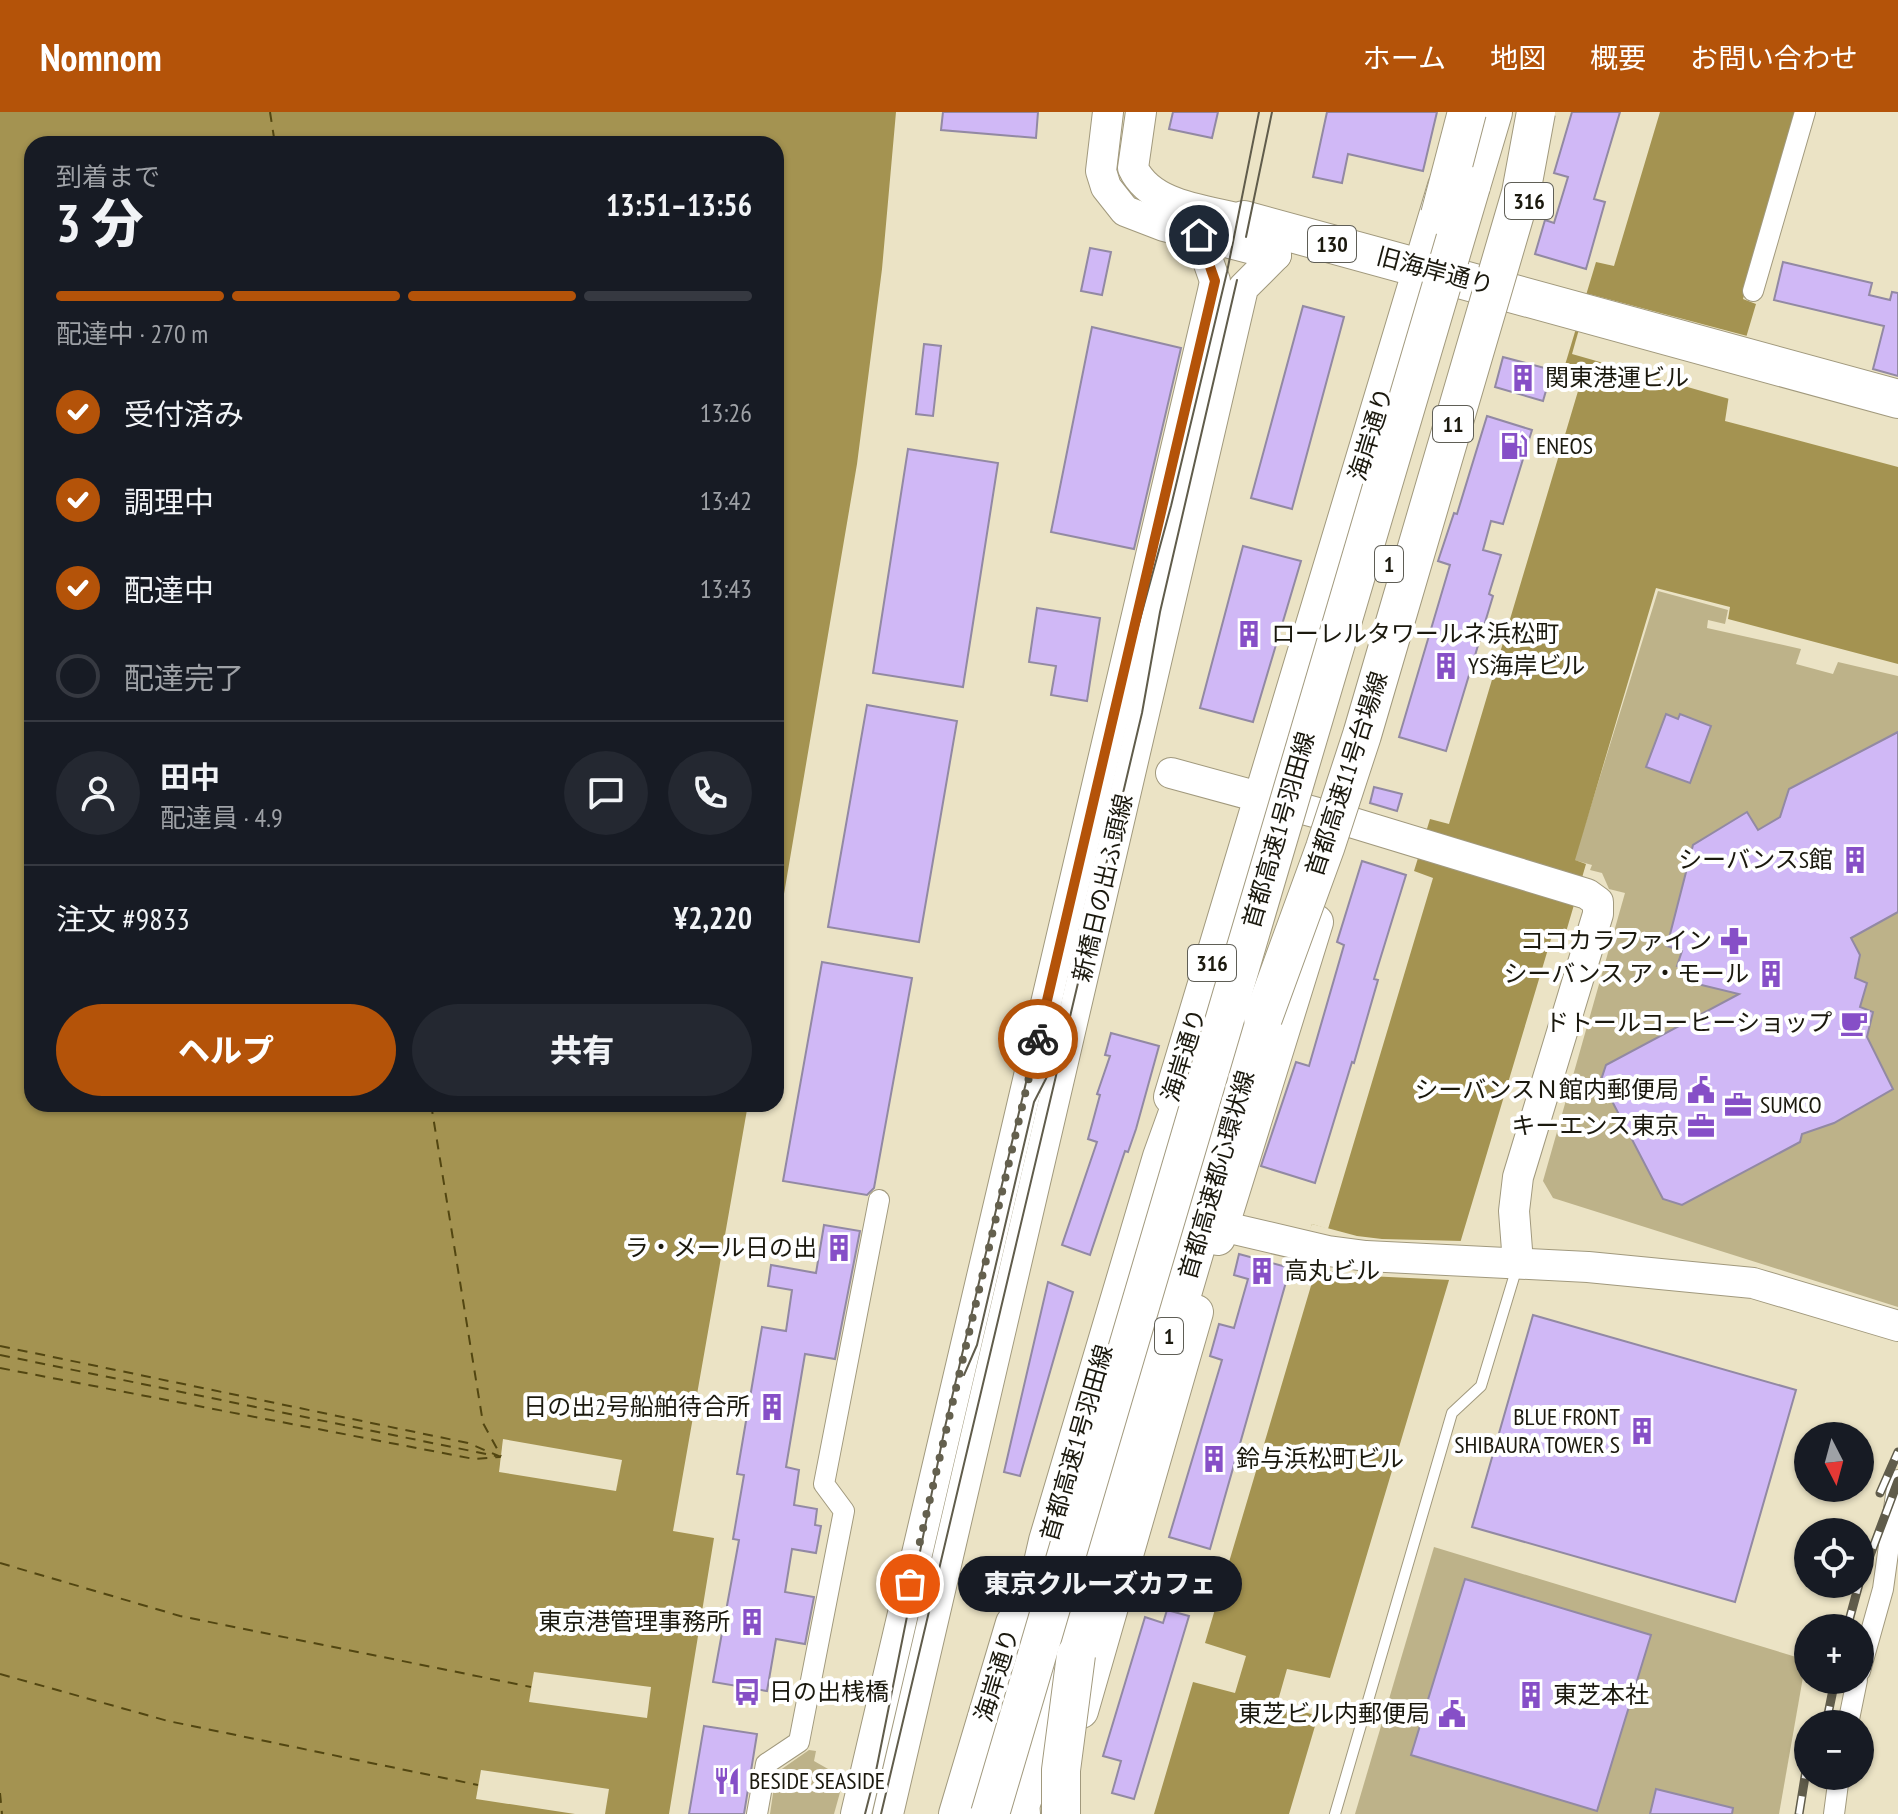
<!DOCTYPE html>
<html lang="ja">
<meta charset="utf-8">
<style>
:root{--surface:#171b24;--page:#242831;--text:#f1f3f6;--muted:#9ea1a6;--line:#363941;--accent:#b45309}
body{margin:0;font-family:"PT Sans Narrow","Noto Sans JP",sans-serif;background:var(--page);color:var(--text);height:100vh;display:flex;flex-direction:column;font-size:30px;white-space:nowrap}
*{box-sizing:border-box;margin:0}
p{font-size:26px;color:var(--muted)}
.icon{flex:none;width:44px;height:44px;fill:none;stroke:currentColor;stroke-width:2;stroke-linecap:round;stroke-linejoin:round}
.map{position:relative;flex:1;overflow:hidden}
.sheet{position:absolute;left:24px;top:24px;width:760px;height:976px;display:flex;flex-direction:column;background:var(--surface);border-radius:24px;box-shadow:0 2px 6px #0004}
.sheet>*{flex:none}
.needle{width:52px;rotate:174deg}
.fabs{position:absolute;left:1794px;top:1310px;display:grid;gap:16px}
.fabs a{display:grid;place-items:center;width:80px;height:80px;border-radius:50%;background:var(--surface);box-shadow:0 2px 6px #0004;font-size:40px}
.pin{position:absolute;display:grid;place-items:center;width:68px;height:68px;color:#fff;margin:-34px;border:4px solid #fff;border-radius:50%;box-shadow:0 2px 8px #0007}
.courier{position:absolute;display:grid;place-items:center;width:80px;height:80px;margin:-40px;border:6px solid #b45309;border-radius:50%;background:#fff;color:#222;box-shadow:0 2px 10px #0007}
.bubble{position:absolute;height:56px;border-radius:28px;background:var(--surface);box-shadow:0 2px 6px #0004;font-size:26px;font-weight:800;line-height:56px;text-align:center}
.headline em{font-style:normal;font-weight:800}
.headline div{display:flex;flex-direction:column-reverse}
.headline{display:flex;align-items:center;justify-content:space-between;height:136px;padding:0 32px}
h1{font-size:52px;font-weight:800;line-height:60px}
.bar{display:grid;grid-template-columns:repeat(4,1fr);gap:12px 8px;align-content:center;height:96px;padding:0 32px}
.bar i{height:10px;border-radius:6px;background:var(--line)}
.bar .current{background:var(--accent)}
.bar p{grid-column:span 4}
.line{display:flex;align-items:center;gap:20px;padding:0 32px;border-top:2px solid var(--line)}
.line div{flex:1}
.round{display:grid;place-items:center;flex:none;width:84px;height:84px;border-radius:42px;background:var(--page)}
ol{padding:0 32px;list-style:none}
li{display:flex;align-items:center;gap:24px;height:88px}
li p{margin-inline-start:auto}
li .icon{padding:8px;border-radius:50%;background:var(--accent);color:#fff;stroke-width:4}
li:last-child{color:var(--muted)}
li i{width:44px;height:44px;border:4px solid var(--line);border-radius:50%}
.cta{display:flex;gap:16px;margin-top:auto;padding:16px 32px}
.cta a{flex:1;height:92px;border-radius:48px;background:var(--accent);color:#fff;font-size:32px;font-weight:800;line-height:92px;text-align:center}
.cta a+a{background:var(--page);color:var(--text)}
header{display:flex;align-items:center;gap:48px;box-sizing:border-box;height:112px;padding:0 40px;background:var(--accent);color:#fff}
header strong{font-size:38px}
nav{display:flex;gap:44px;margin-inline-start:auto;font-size:28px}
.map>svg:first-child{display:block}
.green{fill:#bdb289}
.water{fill:#a49351}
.pier{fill:#ebe3c5}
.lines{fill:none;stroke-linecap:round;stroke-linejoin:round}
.ferry{stroke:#524611;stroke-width:2;stroke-dasharray:10 8;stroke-linecap:butt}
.building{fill:#d0b8f6;stroke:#9289a3;stroke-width:2}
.lane-casing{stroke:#a1997d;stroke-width:12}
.street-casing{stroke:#a1997d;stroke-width:22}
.secondary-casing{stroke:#a1997d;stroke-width:32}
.primary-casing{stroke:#a1997d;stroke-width:36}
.highway-casing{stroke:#a1997d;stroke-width:40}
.lane{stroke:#fff;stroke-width:10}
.street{stroke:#fff;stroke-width:20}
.secondary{stroke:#fff;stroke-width:30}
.primary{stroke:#fff;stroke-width:34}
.highway{stroke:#fff;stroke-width:38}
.tram{stroke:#605c4b;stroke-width:2}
.rail-casing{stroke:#605c4b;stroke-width:9}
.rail{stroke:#fff;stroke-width:6;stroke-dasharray:18;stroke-linecap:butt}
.highway-bridge-casing{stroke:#a1997d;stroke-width:40;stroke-linecap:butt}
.highway-bridge{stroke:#fff;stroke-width:38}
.done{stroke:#64604e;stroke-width:8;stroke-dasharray:0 14.4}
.route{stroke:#b45309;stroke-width:10}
.labels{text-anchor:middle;stroke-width:8;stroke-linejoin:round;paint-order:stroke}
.shield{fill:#fff;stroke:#5f5e56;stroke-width:2}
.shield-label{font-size:22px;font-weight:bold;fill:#1b190e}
.street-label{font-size:24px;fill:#1b190e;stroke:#fff}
.poi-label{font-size:24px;fill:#1b190e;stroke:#fff;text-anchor:end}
</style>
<header>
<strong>Nomnom</strong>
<nav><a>ホーム</a><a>地図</a><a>概要</a><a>お問い合わせ</a></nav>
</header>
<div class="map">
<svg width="1898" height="1702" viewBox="0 0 1898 1702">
<rect width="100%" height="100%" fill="#ebe3c5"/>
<g class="green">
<polygon points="1658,479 1728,498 1725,512 1708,508 1707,516 1801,537 1796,552 1833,562 1838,550 1898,564 1898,1195 1553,1086 1543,1069 1625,781 1609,777 1602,761 1590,758 1592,753 1574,748"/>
<polygon points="1434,1435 1806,1548 1779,1702 1355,1702"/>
<polygon points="809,1638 816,1639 814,1649 844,1666 834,1702 770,1702 776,1661"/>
</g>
<g class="water">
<polygon points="0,0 896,0 882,157 857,352 776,829 776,32 32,32 32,992 748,992 673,1419 714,1426 669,1702 0,1702"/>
<polygon points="1660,0 1797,0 1743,187 1756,192 1729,283 1725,309 1898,355 1898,552 1728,507 1730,495 1656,476 1575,748 1586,752 1566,820 1554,817 1330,1566 1287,1557 1277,1592 1318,1604 1289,1702 1154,1702 1193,1570 1235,1581 1246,1544 1205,1531 1313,1167 1296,1161 1312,1112 1328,1117 1433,766 1414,759 1430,707 1449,712 1584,259 1565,253 1596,150 1614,154"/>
</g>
<g class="pier">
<polygon points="1589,182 1751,225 1733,288 1572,242"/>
<polygon points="1312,1112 1357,1124 1382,1127 1462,1129 1451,1168 1368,1164 1294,1154"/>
<polygon points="503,1327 622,1348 616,1379 499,1360"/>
<polygon points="534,1560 651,1575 647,1606 529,1590"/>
<polygon points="481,1658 609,1677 605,1702 575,1702 476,1687"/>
</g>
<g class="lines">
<g class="ferry">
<polyline points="270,0 275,32"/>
<polyline points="431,992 483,1311 501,1344"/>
<polyline points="0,1234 468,1331 501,1345"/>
<polyline points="0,1243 496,1344"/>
<polyline points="0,1256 474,1347 500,1345"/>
<polyline points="0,1451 180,1504 531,1575"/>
<polyline points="0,1562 168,1609 478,1673"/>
<polyline points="0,1681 2,1702"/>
</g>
</g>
<g class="building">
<polygon points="943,0 1038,0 1036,26 941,18"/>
<polygon points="1173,0 1218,0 1212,26 1169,17"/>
<polygon points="1327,0 1437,0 1423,59 1348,42 1342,71 1313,65"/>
<polygon points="1572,0 1620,0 1594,87 1605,90 1586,157 1535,142 1545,108 1554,111 1568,65 1554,61"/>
<polygon points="1090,136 1111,140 1102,183 1081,179"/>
<polygon points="1783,150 1872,171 1869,183 1890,188 1892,180 1898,181 1898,264 1873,257 1884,214 1774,188"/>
<polygon points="1303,194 1344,205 1292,397 1251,386"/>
<polygon points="1092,215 1181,236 1134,437 1051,420"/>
<polygon points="924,232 941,234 933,304 916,302"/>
<polygon points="1503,245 1552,258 1543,289 1495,275"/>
<polygon points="1487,304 1532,318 1503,412 1491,409 1483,438 1501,443 1489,482 1493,484 1446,639 1399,625 1450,453 1438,449 1454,401 1457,402"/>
<polygon points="908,337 998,351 963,575 873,561"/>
<polygon points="1243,434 1301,449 1253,610 1200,596"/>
<polygon points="1037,496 1100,506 1087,589 1051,583 1056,554 1029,550"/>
<polygon points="867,593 957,609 919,830 828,815"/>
<polygon points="1666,602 1678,607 1680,602 1711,614 1690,671 1646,655"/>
<polygon points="1898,620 1898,800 1851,826 1860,843 1855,866 1867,871 1860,895 1873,900 1867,925 1893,977 1834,1011 1802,1022 1800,1030 1682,1093 1663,1087 1601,968 1606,953 1739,882 1685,869 1687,857 1677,854 1682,839 1667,834 1693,733 1747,700 1758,718 1780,705 1789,677"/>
<polygon points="1374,675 1402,682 1397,699 1370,691"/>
<polygon points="1362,749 1406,763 1374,867 1378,868 1354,951 1352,950 1315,1071 1261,1054 1296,950 1309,954 1344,833 1337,830"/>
<polygon points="822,850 912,866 874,1076 867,1083 783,1069"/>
<polygon points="1111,921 1159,934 1136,1017 1128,1040 1125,1039 1090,1143 1062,1133 1097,1030 1088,1027 1100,983 1097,982 1110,944 1105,943"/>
<polygon points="824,1113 860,1119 835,1247 805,1242 786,1355 799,1358 794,1393 817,1397 815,1413 821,1414 816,1441 792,1437 785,1480 814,1485 805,1532 776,1527 767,1579 713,1570 739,1428 733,1427 744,1363 737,1362 762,1215 786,1219 792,1178 768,1174 771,1153 816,1161"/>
<polygon points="1239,1142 1290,1156 1210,1437 1169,1425 1222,1248 1210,1244 1219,1212 1234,1216 1248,1167 1234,1163"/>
<polygon points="1048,1170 1073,1180 1020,1364 1004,1360"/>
<polygon points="1533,1203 1796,1278 1735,1490 1472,1415"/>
<polygon points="1465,1467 1651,1523 1597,1699 1411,1643"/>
<polygon points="1167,1498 1189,1504 1134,1687 1112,1681 1121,1649 1103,1644 1145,1505 1163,1511"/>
<polygon points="704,1614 757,1622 744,1702 689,1702"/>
<polygon points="1656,1677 1733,1696 1732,1702 1650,1702"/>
</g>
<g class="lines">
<g class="lane-casing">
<polyline id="lane" points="1335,1702 1452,1301 1481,1274 1517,1155"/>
</g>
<g class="street-casing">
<g id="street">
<polyline points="1753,179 1805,0"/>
<polyline points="1860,1559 1883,1477 1898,1368"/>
<polyline points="1848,1612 1857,1568"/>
<polyline points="757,1702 766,1652 799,1630 844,1399 824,1372 879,1088"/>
<polyline points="1834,1702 1839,1664"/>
</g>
</g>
<g class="secondary-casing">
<g id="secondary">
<polyline points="1108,0 1101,59 1106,75 1125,99 1164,114 1276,143"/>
<path d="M 1141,0 L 1133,56 C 1151,95 1207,98 1244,108"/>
<polyline points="1171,661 1347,709 1587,782 1598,790 1598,802 1518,1065 1514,1099 1518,1151"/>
<polyline points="1221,1114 1328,1139 1366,1144 1588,1155 1753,1171 1898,1214"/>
<polyline points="856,1702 1213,179 1215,169 1199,123"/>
<polyline points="888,1702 1243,176 1276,143"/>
</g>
</g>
<g class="primary-casing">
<g id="primary">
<polyline points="1171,985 1445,74"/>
<polyline points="1218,1126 1316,810"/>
<polyline points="1081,1599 1196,1200"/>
<polyline points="956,1702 1013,1511"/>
</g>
</g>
<g class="highway-casing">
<g id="highway">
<polyline points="1471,74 1493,0"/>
<polyline points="1244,108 1898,287"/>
<polyline points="1399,261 1412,205"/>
<polyline points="1019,1556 1048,1429 1162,1045 1193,959"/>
<polyline points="1014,1625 1021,1702"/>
<polyline points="1022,1688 1076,1543 1263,906"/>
</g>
</g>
<use href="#lane" class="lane"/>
<use href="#street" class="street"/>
<use href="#secondary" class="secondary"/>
<use href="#primary" class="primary"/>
<use href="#highway" class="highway"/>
<g class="tram">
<polyline points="1246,125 1272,0"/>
<polyline points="964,1263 977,1233 1034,990 1053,953"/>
<polyline points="865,1702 876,1659 945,1315 1103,643 1171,394 1227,160 1259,0"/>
<polyline points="881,1702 1142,601 1160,500 1237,168"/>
</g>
<g class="rail-casing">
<g id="rail">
<polyline points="1880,1381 1898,1340"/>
<polyline points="1860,1470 1898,1369"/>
<polyline points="1847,1516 1859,1472"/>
<polyline points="1826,1612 1835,1568"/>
<polyline points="1799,1702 1808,1646"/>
</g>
</g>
<use href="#rail" class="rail"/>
<g class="highway-bridge-casing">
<g id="highway-bridge">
<polyline points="1440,103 1467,0"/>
<polyline points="1263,906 1325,736 1362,623 1521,81 1536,0"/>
<polyline points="990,1702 1471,74"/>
<polyline points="1061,1702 1061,1658 1076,1543"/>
</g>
</g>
<use href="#highway-bridge" class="highway-bridge"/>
</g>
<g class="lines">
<polyline class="done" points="910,1472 1038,927"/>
<polyline class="route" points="1038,927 1215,169 1199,123"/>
</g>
<defs>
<g id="building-bare" transform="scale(2.16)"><path d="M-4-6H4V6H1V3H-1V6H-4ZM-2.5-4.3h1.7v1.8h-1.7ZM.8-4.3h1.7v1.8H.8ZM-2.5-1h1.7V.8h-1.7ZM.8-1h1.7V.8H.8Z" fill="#864fc7" stroke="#fff" stroke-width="2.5" paint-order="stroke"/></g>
<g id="fuel-bare" transform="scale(2.16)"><path d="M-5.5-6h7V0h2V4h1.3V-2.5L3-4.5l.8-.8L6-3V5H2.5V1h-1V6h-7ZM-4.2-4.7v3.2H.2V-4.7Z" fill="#864fc7" stroke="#fff" stroke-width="2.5" paint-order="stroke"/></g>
<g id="pharmacy-bare" transform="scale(2.16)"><path d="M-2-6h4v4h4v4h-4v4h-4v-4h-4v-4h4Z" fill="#864fc7" stroke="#fff" stroke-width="2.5" paint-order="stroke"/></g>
<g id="cafe-bare" transform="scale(2.16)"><path d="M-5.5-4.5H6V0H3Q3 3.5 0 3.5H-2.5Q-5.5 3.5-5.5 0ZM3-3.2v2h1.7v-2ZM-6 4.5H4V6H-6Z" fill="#864fc7" stroke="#fff" stroke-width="2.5" paint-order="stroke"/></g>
<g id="civic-bare" transform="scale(2.16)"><path d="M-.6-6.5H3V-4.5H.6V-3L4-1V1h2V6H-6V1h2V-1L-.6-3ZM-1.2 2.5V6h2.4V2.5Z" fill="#864fc7" stroke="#fff" stroke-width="2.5" paint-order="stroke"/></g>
<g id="office-bare" transform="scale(2.16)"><path d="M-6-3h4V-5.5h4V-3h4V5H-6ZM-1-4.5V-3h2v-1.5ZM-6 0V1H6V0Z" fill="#864fc7" stroke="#fff" stroke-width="2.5" paint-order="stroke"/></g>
<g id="bus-bare" transform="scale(2.16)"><path d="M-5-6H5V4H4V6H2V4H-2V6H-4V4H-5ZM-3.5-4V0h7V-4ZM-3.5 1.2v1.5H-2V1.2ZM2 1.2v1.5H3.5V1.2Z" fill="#864fc7" stroke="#fff" stroke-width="2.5" paint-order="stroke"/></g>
<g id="restaurant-bare" transform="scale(2.16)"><path d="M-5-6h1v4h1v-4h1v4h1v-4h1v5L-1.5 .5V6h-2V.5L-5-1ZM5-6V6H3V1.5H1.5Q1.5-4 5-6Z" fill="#864fc7" stroke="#fff" stroke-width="2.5" paint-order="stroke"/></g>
</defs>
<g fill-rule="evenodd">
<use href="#building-bare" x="1523" y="266"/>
<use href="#fuel-bare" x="1514" y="334"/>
<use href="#building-bare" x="1249" y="522"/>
<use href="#building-bare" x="1446" y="554"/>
<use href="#building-bare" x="1855" y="748"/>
<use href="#pharmacy-bare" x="1734" y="829"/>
<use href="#building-bare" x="1771" y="862"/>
<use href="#cafe-bare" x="1854" y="911"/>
<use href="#civic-bare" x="1701" y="978"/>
<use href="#office-bare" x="1738" y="993"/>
<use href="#office-bare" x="1701" y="1014"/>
<use href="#building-bare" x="839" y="1136"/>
<use href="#building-bare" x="1262" y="1159"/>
<use href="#building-bare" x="772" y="1295"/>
<use href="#building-bare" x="1642" y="1319"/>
<use href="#building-bare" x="1214" y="1347"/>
<use href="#building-bare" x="752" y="1510"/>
<use href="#bus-bare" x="747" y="1580"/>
<use href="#building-bare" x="1531" y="1583"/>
<use href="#civic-bare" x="1452" y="1602"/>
<use href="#restaurant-bare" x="727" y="1669"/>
</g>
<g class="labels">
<g class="shield">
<rect x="1505" y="71" width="48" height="36" rx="6"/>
<rect x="1308" y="114" width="48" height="36" rx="6"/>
<rect x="1433" y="294" width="40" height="36" rx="6"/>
<rect x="1375" y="434" width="28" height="36" rx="6"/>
<rect x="1188" y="833" width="48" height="36" rx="6"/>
<rect x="1155" y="1206" width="28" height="36" rx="6"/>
</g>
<g class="shield-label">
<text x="1529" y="97">316</text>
<text x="1332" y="140">130</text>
<text x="1453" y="320">11</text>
<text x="1389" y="460">1</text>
<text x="1212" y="859">316</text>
<text x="1169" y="1232">1</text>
</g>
<g class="street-label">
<text transform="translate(1435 159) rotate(15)" y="8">旧海岸通り</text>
<text transform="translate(1371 322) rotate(-73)" y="8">海岸通り</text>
<text transform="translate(1347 662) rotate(-72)" y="8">首都高速11号台場線</text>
<text transform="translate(1279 718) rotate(-74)" y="8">首都高速1号羽田線</text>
<text transform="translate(1103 776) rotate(-77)" y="8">新橋日の出ふ頭線</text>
<text transform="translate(1184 943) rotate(-73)" y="8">海岸通り</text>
<text transform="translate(1217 1063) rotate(-74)" y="8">首都高速都心環状線</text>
<text transform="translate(1077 1331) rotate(-74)" y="8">首都高速1号羽田線</text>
<text transform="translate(997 1563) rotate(-73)" y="8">海岸通り</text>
</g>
<g class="poi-label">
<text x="1545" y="274" text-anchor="start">関東港運ビル</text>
<text x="1536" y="342" text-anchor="start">ENEOS</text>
<text x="1271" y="530" text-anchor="start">ローレルタワールネ浜松町</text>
<text x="1468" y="562" text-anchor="start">YS海岸ビル</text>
<text x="1833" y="756">シーバンスS館</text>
<text x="1712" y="837">ココカラファイン</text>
<text x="1749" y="870">シーバンス ア・モール</text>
<text x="1832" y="919">ドトールコーヒーショップ</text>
<text x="1679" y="986">シーバンスＮ館内郵便局</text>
<text x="1760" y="1001" text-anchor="start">SUMCO</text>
<text x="1679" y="1022">キーエンス東京</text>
<text x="817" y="1144">ラ・メール日の出</text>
<text x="1284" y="1167" text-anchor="start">高丸ビル</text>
<text x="750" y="1303">日の出2号船舶待合所</text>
<text x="1620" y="1313">BLUE FRONT<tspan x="1620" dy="28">SHIBAURA TOWER S</tspan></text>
<text x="1236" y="1355" text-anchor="start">鈴与浜松町ビル</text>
<text x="730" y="1518">東京港管理事務所</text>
<text x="769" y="1588" text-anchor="start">日の出桟橋</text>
<text x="1553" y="1591" text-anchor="start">東芝本社</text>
<text x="1430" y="1610">東芝ビル内郵便局</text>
<text x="749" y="1677" text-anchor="start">BESIDE SEASIDE</text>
</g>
</g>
</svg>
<div class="fabs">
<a><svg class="needle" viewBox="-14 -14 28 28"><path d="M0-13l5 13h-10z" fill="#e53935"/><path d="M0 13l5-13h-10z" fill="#9ea1a6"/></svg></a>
<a><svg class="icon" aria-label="locate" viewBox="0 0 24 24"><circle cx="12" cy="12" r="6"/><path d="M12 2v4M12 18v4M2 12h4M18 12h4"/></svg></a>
<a>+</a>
<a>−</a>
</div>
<div class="pin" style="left:910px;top:1472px;background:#ea580c"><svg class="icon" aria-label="bag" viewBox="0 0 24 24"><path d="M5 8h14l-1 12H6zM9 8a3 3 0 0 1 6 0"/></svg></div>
<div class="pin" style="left:1199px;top:123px;background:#1f2937"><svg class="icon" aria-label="home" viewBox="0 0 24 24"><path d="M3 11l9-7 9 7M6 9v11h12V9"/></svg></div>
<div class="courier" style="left:1038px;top:927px"><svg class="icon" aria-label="bike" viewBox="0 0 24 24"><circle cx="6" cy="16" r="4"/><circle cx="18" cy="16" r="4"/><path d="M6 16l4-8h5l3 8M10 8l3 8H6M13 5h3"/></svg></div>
<div class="bubble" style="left:958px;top:1444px;width:284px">東京クルーズカフェ</div>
<section class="sheet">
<div class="headline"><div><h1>3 分</h1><p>到着まで</p></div><em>13:51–13:56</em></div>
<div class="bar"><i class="current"></i><i class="current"></i><i class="current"></i><i></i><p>配達中 · 270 m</p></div>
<ol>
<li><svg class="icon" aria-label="check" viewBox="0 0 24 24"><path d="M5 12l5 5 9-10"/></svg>受付済み<p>13:26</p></li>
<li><svg class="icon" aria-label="check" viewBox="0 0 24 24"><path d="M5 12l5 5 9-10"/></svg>調理中<p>13:42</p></li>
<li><svg class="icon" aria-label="check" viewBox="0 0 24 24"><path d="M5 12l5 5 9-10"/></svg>配達中<p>13:43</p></li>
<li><i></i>配達完了</li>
</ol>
<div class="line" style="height:144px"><a class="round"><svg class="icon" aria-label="person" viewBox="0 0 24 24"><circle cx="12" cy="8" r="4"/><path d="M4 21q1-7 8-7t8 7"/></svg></a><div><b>田中</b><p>配達員 · 4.9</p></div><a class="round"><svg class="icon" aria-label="chat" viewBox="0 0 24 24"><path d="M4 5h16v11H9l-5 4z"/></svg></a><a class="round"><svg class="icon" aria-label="phone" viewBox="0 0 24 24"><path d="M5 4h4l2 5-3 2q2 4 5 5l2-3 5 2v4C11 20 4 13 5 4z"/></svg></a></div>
<div class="line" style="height:104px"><div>注文 #9833</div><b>¥2,220</b></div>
<div class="cta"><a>ヘルプ</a><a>共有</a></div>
</section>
</div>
